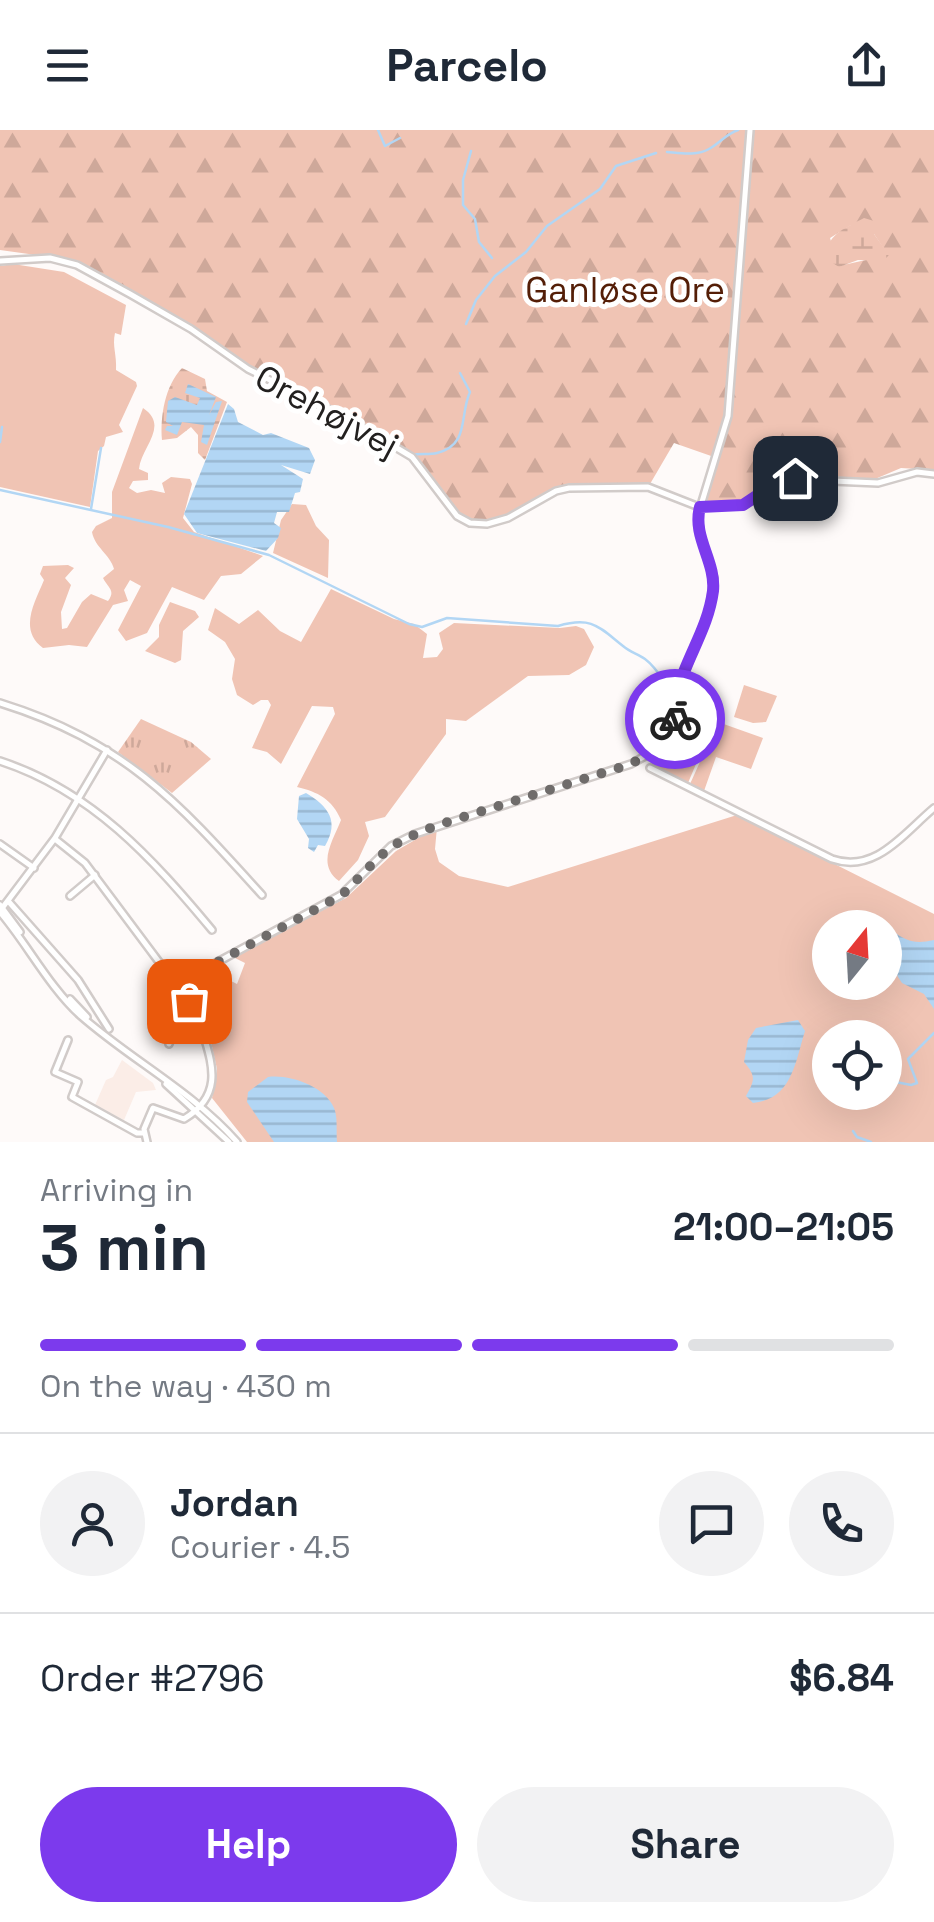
<!DOCTYPE html>
<meta charset="utf-8">
<style>
:root{--surface:#fff;--page:#f2f2f3;--text:#1f2937;--muted:#747a83;--line:#e0e1e3;--accent:#7c3aed}
body{margin:0;font-family:"Space Grotesk",sans-serif;background:var(--page);color:var(--text);height:100vh;display:flex;flex-direction:column;font-size:38px;white-space:nowrap}
*{box-sizing:border-box;margin:0}
p{font-size:32px;color:var(--muted)}
.icon{flex:none;width:55px;height:55px;fill:none;stroke:currentColor;stroke-width:2;stroke-linecap:round;stroke-linejoin:round}
.map{position:relative;height:1012px;overflow:hidden}
.details{display:flex;flex-direction:column;background:var(--surface);flex:1}
.details>*{flex:none}
.needle{width:65px;rotate:18deg}
.controls{position:absolute;left:812px;top:780px;display:grid;gap:20px}
.controls a{display:grid;place-items:center;width:90px;height:90px;border-radius:50%;background:var(--surface);box-shadow:0 10px 40px #0002;font-size:50px}
.pin{position:absolute;display:grid;place-items:center;width:85px;height:85px;color:#fff;margin:-42px;border-radius:20px;box-shadow:0 5px 15px #0006}
.courier{position:absolute;display:grid;place-items:center;width:100px;height:100px;margin:-50px;border:8px solid #7c3aed;border-radius:50%;background:#fff;color:#222;box-shadow:0 2px 12px #0007}
.overview em{font-style:normal;font-weight:700}
.overview div{display:flex;flex-direction:column-reverse}
.overview{display:flex;align-items:center;justify-content:space-between;height:170px;padding:0 40px}
h1{font-size:65px;font-weight:700;line-height:75px}
.bar{display:grid;grid-template-columns:repeat(4,1fr);gap:15px 10px;align-content:center;height:120px;padding:0 40px}
.bar i{height:12px;border-radius:8px;background:var(--line)}
.bar .selected{background:var(--accent)}
.bar p{grid-column:span 4}
.line{display:flex;align-items:center;gap:25px;padding:0 40px;border-top:2px solid var(--line)}
.line div{flex:1}
.round{display:grid;place-items:center;flex:none;width:105px;height:105px;border-radius:52px;background:var(--page)}
.cta{display:flex;gap:20px;margin-top:auto;padding:20px 40px}
.cta a{flex:1;height:115px;border-radius:60px;background:var(--accent);color:#fff;font-size:40px;font-weight:700;line-height:115px;text-align:center}
.cta a+a{background:var(--page);color:var(--text)}
header{display:flex;justify-content:space-between;align-items:center;height:130px;padding:0 40px;background:var(--surface);font-size:45px;font-weight:700}
.map>svg:first-child{display:block}
.built{fill:#fbede7}
.grass{fill:#f0c4b4;fill-rule:evenodd}
.forest{fill:url(#forest-firs);fill-rule:evenodd}
.wetland{fill:url(#wetland-marsh)}
.park{fill:url(#park-tufts)}
.water{fill:url(#water-rules)}
.lines{fill:none;stroke-linecap:round;stroke-linejoin:round}
.stream{stroke:#b2d6f4;stroke-width:2.5}
.minor-casing{stroke:#d1cbc9;stroke-width:10}
.minor{stroke:#fff;stroke-width:5}
.done{stroke:#6f6c6b;stroke-width:10;stroke-dasharray:0 18}
.route{stroke:#7c3aed;stroke-width:12}
.labels{text-anchor:middle;stroke-width:10;stroke-linejoin:round;paint-order:stroke}
.park-label{font-size:35px;fill:#541e07;stroke:#fff}
.street-label{font-size:35px;fill:#22201f;stroke:#fff}
</style>
<header><svg class="icon" aria-label="menu" viewBox="0 0 24 24"><path d="M4 6h16M4 12h16M4 18h16"/></svg>Parcelo<svg class="icon" aria-label="share" viewBox="0 0 24 24"><path d="M12 15V3M7 8l5-5 5 5M5 13v7h14v-7"/></svg></header>
<div class="map">
<svg width="934" height="1012" viewBox="0 0 934 1012">
<defs>
<pattern id="forest-firs" width="22" height="20" patternUnits="userSpaceOnUse" patternTransform="scale(2.5)"><rect width="22" height="20" fill="#f0c4b4"/><path d="M5 1l3.5 6h-7zM16 11l3.5 6h-7z" fill="#cea89a"/></pattern>
<pattern id="wetland-marsh" width="20" height="14" patternUnits="userSpaceOnUse" patternTransform="scale(2.5)"><rect width="20" height="14" fill="#f0c4b4"/><path d="M1 5h8M5 5V1M11 12h8M15 12V8" fill="none" stroke="#cea89a"/></pattern>
<pattern id="park-tufts" width="24" height="20" patternUnits="userSpaceOnUse" patternTransform="scale(2.5)"><rect width="24" height="20" fill="#f0c4b4"/><path d="M3 7l-1-3M5 7V3M7 7l1-3M15 17l-1-3M17 17v-4M19 17l1-3" fill="none" stroke="#cea89a"/></pattern>
<pattern id="water-rules" width="6" height="5" patternUnits="userSpaceOnUse" patternTransform="scale(2.5)"><rect width="6" height="5" fill="#b2d6f4"/><path d="M0 2.5h6" fill="none" stroke="#99b7d1"/></pattern>
</defs>
<rect width="100%" height="100%" fill="#fefaf9"/>
<polygon class="built" points="122,930 153,953 156,960 136,962 124,990 95,975 106,950 113,947"/>
<g class="grass">
<path d="M 13,134 L 64,142 L 126,175 L 121,205 L 115,203 C 112,216 117,225 116,240 L 136,252 L 137,256 L 119,295 L 123,302 L 106,307 L 104,316 L 98,321 L 90,377 L 0,357 L 0,136 Z"/>
<path d="M 143,278 C 170,296 141,317 139,339 L 148,343 L 148,350 L 133,351 L 129,358 L 137,363 L 151,360 L 165,363 L 162,353 L 171,347 L 190,349 L 192,354 L 183,388 L 194,402 L 263,426 L 241,444 L 221,446 L 204,470 L 172,457 L 147,503 L 126,511 L 118,500 L 141,456 L 130,450 L 124,460 L 128,471 L 113,475 L 87,517 L 69,515 L 43,518 C 18,500 35,472 44,450 L 40,444 L 43,436 L 68,435 L 74,438 L 65,448 L 71,455 L 61,482 L 62,499 L 67,498 L 82,472 L 91,464 L 108,471 C 116,460 108,458 103,448 L 114,439 C 110,424 95,418 92,402 L 96,396 L 112,388 L 112,362 Z"/>
<polygon points="292,374 306,375 316,396 329,410 328,448 273,423 281,390"/>
<path d="M 331,459 L 394,489 L 414,494 L 427,504 L 423,528 L 437,527 L 443,519 L 439,503 L 454,493 L 560,498 L 576,496 L 584,499 L 594,517 L 586,535 L 569,545 L 528,546 L 466,591 L 446,589 L 446,604 L 385,687 L 365,692 L 369,706 L 358,730 L 339,751 C 316,734 333,711 341,690 C 332,669 318,662 297,657 L 335,584 L 333,577 L 312,576 L 281,634 L 267,622 L 252,618 L 271,575 L 268,570 L 261,570 L 253,575 L 237,565 L 232,549 L 235,529 L 225,512 L 208,500 L 215,478 L 239,494 L 258,480 L 280,501 L 301,512 Z"/>
<polygon points="170,472 195,481 199,487 183,501 181,530 175,533 145,521 159,507 159,495"/>
<polygon points="744,555 777,566 766,592 753,593 734,587"/>
<polygon points="718,592 763,608 751,639 716,627 704,661 690,654"/>
<polygon points="712,596 688,653 656,638 650,631 669,614 679,597"/>
<path d="M 737,685 L 934,784 L 934,1012 L 247,1012 L 212,968 L 217,939 L 200,862 L 211,841 L 237,854 L 245,833 L 233,827 L 346,768 L 396,721 L 437,697 L 435,719 L 439,732 L 459,746 L 508,757 ZM 830,798 L 885,798 L 885,852 L 830,852 ZM 830,908 L 885,908 L 885,962 L 830,962 Z"/>
</g>
<path class="forest" d="M 0,0 L 934,0 L 934,340 L 901,338 L 875,349 L 781,343 L 748,373 L 705,375 L 714,327 L 674,313 L 650,354 L 557,359 L 507,387 L 482,394 L 470,392 L 458,385 L 417,328 L 352,287 L 264,246 L 72,130 L 0,120 ZM 851,95 L 874,104 L 888,125 L 839,136 L 830,108 Z"/>
<g class="wetland">
<path d="M 864,88 L 874,91 L 874,104 L 889,125 L 883,131 L 858,130 L 839,137 L 828,130 C 823,106 845,98 864,88 Z"/>
<path d="M 182,238 L 205,249 L 207,261 L 227,272 L 205,330 L 198,323 L 198,305 L 191,297 L 177,308 L 162,310 C 160,286 165,256 182,238 Z"/>
</g>
<polygon class="park" points="141,589 191,612 211,629 172,663 118,622"/>
<g class="water">
<polygon points="188,254 216,267 209,285 216,272 222,271 207,315 201,312 204,295 182,292 177,305 165,300 167,296 173,296 166,292 168,271 175,267 197,275 200,268 185,263"/>
<polygon points="228,274 234,279 238,292 263,305 271,303 309,318 315,330 310,344 281,335 303,349 300,362 295,363 289,382 277,382 274,393 281,398 278,408 266,421 197,403 184,384"/>
<path d="M 306,663 C 328,676 340,691 325,716 L 318,715 L 314,722 L 308,718 L 309,709 L 297,689 L 299,666 Z"/>
<path d="M 893,801 C 907,812 916,814 934,810 L 934,879 L 924,864 L 902,853 L 898,847 L 889,823 L 889,802 Z"/>
<path d="M 798,890 L 805,901 C 795,933 792,969 753,973 L 746,966 C 755,950 756,946 744,932 L 748,910 L 756,898 Z"/>
<path d="M 268,947 C 289,944 325,956 334,978 C 338,987 336,1002 337,1012 L 274,1012 L 247,972 L 248,962 Z"/>
</g>
<g class="lines">
<g class="stream">
<polyline points="378,0 385,16 400,8"/>
<polyline points="471,21 463,50 463,75 475,89 479,112 492,128"/>
<path d="M 667,22 C 680,23 697,26 709,19 C 720,13 726,4 738,0"/>
<polyline points="466,194 476,170 495,146 526,122 547,96 600,59 616,36 656,23"/>
<polyline points="0,312 2,297"/>
<path d="M 412,325 C 420,323 429,325 437,323 C 470,315 459,286 470,262 L 460,243"/>
<path d="M 0,360 L 168,397 L 269,425 L 409,494 L 422,497 L 447,488 L 558,496 C 592,486 599,497 623,516 C 630,522 638,524 645,529 C 656,537 663,550 671,561"/>
<polyline points="91,379 101,318"/>
<polyline points="885,958 896,952 911,955 917,953 908,929 934,903"/>
<polyline points="853,1001 857,1007 871,1012"/>
</g>
<g class="minor-casing">
<g id="minor">
<polyline points="0,131 50,128 77,135 130,164 191,199 248,239 350,290 412,327 457,386 470,393 487,394 508,388 556,361 569,358 648,357 699,377 743,375 786,349 878,353 917,342 934,344"/>
<path d="M 0,573 C 125,612 178,672 262,765"/>
<path d="M 0,631 C 92,661 152,728 212,800"/>
<path d="M 650,638 L 832,729 C 875,744 903,704 934,678"/>
<polyline points="55,709 85,733 165,840"/>
<polyline points="0,714 34,738"/>
<polyline points="70,766 95,745"/>
<polyline points="9,772 78,850 109,899"/>
<polyline points="0,775 20,802"/>
<polyline points="0,781 55,708 107,620"/>
<path d="M 0,782 C 28,815 49,857 81,886 C 131,930 192,961 237,1012"/>
<polyline points="70,869 87,887"/>
<polyline points="68,910 55,942 78,952 72,967 137,1003 144,1003"/>
<polyline points="169,914 183,873 196,870"/>
<polyline points="166,954 229,1012"/>
<path d="M 147,1012 L 144,999 L 153,978 L 184,989 C 255,946 162,882 214,834 L 341,765 L 391,716 L 415,704 L 631,634 L 661,617 L 672,601 L 683,547 L 710,478 L 714,448 L 701,409 L 698,385 L 728,286 L 750,0"/>
</g>
</g>
<use href="#minor" class="minor"/>
</g>
<g class="lines">
<polyline class="done" points="189,871 196,870 202,847 214,834 342,765 380,726 402,710 435,696 631,634 661,616 675,589"/>
<path class="route" d="M 675,589 C 678,573 679,557 684,542 C 695,514 709,491 713,461 C 716,431 692,407 700,377 L 743,375 L 779,351 L 795,348"/>
</g>
<g class="labels">
<g class="park-label">
<text x="625" y="172">Ganløse Ore</text>
</g>
<g class="street-label">
<text transform="translate(327 281) rotate(28)" y="12">Orehøjvej</text>
</g>
</g>
</svg>
<div class="controls">
<a><svg class="needle" viewBox="-14 -14 28 28"><path d="M0-13l5 13h-10z" fill="#e53935"/><path d="M0 13l5-13h-10z" fill="#747a83"/></svg></a>
<a><svg class="icon" aria-label="locate" viewBox="0 0 24 24"><circle cx="12" cy="12" r="6"/><path d="M12 2v4M12 18v4M2 12h4M18 12h4"/></svg></a>
</div>
<div class="pin" style="left:189px;top:871px;background:#ea580c"><svg class="icon" aria-label="bag" viewBox="0 0 24 24"><path d="M5 8h14l-1 12H6zM9 8a3 3 0 0 1 6 0"/></svg></div>
<div class="pin" style="left:795px;top:348px;background:#1f2937"><svg class="icon" aria-label="home" viewBox="0 0 24 24"><path d="M3 11l9-7 9 7M6 9v11h12V9"/></svg></div>
<div class="courier" style="left:675px;top:589px"><svg class="icon" aria-label="bike" viewBox="0 0 24 24"><circle cx="6" cy="16" r="4"/><circle cx="18" cy="16" r="4"/><path d="M6 16l4-8h5l3 8M10 8l3 8H6M13 5h3"/></svg></div>
</div>
<section class="details">
<div class="overview"><div><h1>3 min</h1><p>Arriving in</p></div><em>21:00–21:05</em></div>
<div class="bar"><i class="selected"></i><i class="selected"></i><i class="selected"></i><i></i><p>On the way · 430 m</p></div>
<div class="line" style="height:180px"><a class="round"><svg class="icon" aria-label="person" viewBox="0 0 24 24"><circle cx="12" cy="8" r="4"/><path d="M4 21q1-7 8-7t8 7"/></svg></a><div><b>Jordan</b><p>Courier · 4.5</p></div><a class="round"><svg class="icon" aria-label="chat" viewBox="0 0 24 24"><path d="M4 5h16v11H9l-5 4z"/></svg></a><a class="round"><svg class="icon" aria-label="phone" viewBox="0 0 24 24"><path d="M5 4h4l2 5-3 2q2 4 5 5l2-3 5 2v4C11 20 4 13 5 4z"/></svg></a></div>
<div class="line" style="height:130px"><div>Order #2796</div><b>$6.84</b></div>
<div class="cta"><a>Help</a><a>Share</a></div>
</section>
